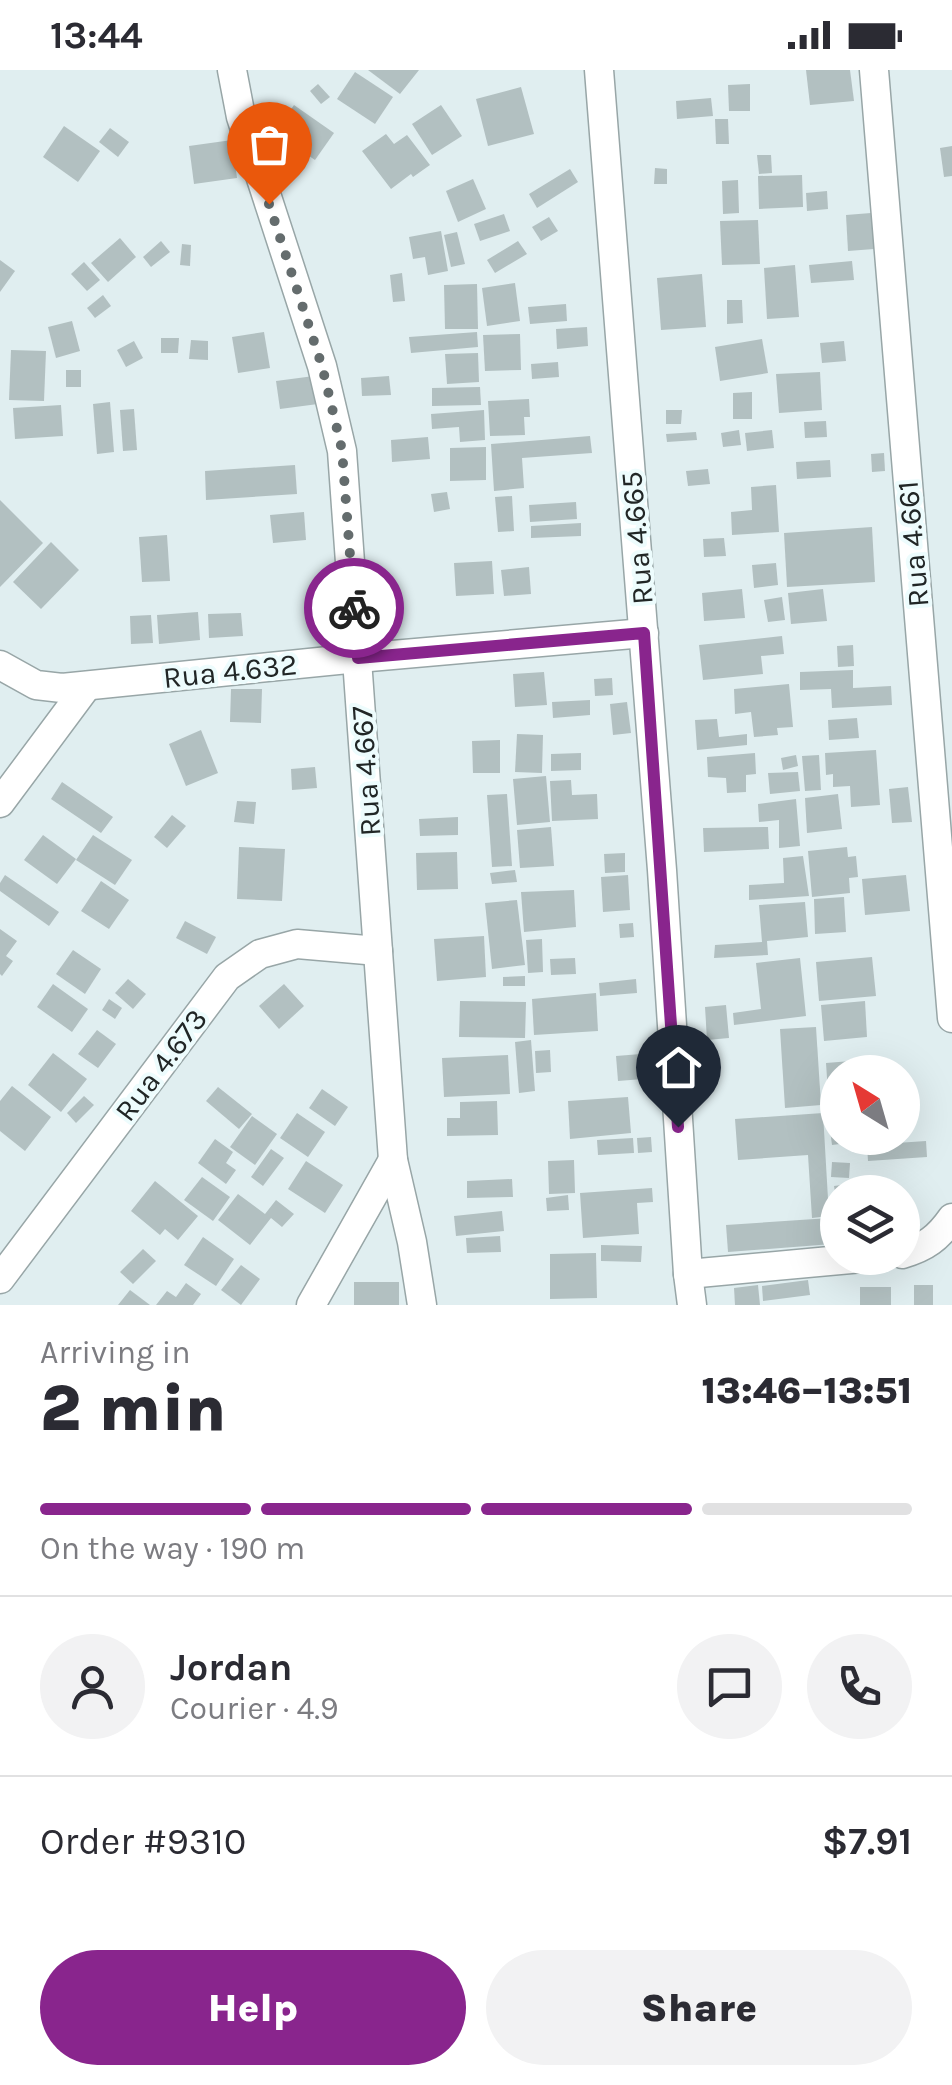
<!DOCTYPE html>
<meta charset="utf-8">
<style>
:root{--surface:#fff;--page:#f2f2f3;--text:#2b2b33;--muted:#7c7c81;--line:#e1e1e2;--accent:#89258d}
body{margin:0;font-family:Karla,sans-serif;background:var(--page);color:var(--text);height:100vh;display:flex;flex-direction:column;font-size:38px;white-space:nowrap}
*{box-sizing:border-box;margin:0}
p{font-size:32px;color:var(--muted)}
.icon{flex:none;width:55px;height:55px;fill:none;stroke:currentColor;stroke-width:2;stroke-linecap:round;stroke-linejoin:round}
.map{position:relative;height:1235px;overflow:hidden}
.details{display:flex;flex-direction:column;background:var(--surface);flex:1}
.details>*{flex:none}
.needle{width:65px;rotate:323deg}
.tools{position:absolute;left:820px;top:985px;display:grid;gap:20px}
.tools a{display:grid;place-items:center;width:100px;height:100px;border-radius:50%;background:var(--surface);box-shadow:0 10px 40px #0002;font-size:50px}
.pin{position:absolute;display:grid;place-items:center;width:85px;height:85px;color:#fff;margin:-102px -42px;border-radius:50% 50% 50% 0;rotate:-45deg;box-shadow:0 0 10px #0007}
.pin .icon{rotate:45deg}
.courier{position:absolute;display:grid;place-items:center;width:100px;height:100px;margin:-50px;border:8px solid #89258d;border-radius:50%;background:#fff;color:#222;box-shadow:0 2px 12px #0007}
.summary em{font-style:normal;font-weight:800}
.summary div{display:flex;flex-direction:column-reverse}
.summary{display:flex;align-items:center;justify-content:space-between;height:170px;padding:0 40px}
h1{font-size:65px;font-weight:800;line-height:75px}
.bar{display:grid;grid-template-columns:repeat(4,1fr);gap:15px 10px;align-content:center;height:120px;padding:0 40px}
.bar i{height:12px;border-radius:8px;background:var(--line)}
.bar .on{background:var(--accent)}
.bar p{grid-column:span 4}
.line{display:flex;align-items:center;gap:25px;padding:0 40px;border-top:2px solid var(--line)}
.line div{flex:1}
.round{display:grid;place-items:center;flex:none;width:105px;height:105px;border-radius:52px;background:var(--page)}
.cta{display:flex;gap:20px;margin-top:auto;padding:20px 40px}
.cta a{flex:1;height:115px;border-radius:60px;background:var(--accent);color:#fff;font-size:40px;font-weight:800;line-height:115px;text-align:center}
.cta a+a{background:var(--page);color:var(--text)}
.status{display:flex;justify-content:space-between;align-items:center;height:70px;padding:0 50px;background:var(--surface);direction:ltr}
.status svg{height:28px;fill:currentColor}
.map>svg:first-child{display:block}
.building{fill:#b2c0c1}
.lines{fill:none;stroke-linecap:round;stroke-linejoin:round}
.street-casing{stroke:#98a6a7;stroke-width:31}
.street{stroke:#fff;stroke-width:28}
.done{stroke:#646c6d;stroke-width:10;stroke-dasharray:0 18}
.route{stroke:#89258d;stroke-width:12}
.labels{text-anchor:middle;stroke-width:8;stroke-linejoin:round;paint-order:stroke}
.street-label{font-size:30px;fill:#212626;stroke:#edfcfd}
</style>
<div class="status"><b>13:44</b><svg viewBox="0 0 49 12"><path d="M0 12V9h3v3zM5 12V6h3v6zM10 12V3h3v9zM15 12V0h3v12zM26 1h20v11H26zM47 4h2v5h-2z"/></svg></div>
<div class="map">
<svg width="952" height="1235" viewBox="0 0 952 1235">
<rect width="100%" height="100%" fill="#e0eef0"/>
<g class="building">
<polygon points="368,0 419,0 400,24"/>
<polygon points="806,0 850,0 854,31 810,35"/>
<polygon points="355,2 393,27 375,54 337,29"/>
<polygon points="318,14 330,27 321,34 310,21"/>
<polygon points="750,14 750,41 729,41 728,15"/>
<polygon points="521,17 534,64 488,76 476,29"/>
<polygon points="711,28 713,46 677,49 676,31"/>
<polygon points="294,35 334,63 315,90 275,63"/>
<polygon points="441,35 462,66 432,85 412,54"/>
<polygon points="715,49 728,49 729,74 716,74"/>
<polygon points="64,56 100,81 78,112 43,87"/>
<polygon points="110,58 129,72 118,87 99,72"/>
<polygon points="386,64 394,74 407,65 430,95 413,107 411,104 391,119 362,81"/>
<polygon points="232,70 237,108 194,114 189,76"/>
<polygon points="952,76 952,106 944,107 940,78"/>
<polygon points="757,85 771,85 772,103 759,104"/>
<polygon points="655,98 667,99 667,114 654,114"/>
<polygon points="570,99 578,112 537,138 529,124"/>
<polygon points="802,105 803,137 759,139 758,106"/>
<polygon points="473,109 486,139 458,152 446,121"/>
<polygon points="738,110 739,143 723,144 722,111"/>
<polygon points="827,121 828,139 807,141 806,123"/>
<polygon points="871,143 874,179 848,181 846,145"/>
<polygon points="504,144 510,161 480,171 474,154"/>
<polygon points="549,147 558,161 541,171 532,157"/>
<polygon points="758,150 760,194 722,195 720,151"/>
<polygon points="441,161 448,201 428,205 425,187 413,189 409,167"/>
<polygon points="457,162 465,194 451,197 444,165"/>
<polygon points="120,168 136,187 108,212 91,193"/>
<polygon points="161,171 170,182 151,197 143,187"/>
<polygon points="518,171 527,184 495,203 487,190"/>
<polygon points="182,174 191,175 190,196 180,195"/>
<polygon points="0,190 15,201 0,222"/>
<polygon points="852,191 854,210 811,213 809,195"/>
<polygon points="84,192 100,210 87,221 71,204"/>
<polygon points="795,195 799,247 767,249 764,198"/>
<polygon points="402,203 405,231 393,232 390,205"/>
<polygon points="702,204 706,257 661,260 657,208"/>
<polygon points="515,213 520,251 487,256 482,218"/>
<polygon points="477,214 478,259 445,259 444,215"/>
<polygon points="103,225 111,236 95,248 87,238"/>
<polygon points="727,230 742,230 743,253 727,254"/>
<polygon points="566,234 567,251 530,254 528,237"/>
<polygon points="72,251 80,281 56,288 48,257"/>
<polygon points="587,257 588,276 557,279 556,259"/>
<polygon points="264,262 270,298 238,303 232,267"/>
<polygon points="477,262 478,277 411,283 409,267"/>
<polygon points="520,264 521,300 485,301 483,265"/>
<polygon points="161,268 179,268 178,283 161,283"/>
<polygon points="762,269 768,303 720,311 715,277"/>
<polygon points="191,270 208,271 208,290 189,289"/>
<polygon points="134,271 143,288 126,297 117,280"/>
<polygon points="844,271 846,291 822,293 820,273"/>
<polygon points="11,280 46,281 44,331 9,330"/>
<polygon points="478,283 479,312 447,314 445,284"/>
<polygon points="558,292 559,307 532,309 531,294"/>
<rect x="66" y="300" width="15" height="17"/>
<polygon points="820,302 822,340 779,343 776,304"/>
<polygon points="314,306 318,334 280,339 276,311"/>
<polygon points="389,306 391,325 362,326 361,308"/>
<polygon points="480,317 481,335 432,336 432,318"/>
<polygon points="752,322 752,349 733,349 733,323"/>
<polygon points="529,329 530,347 524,347 525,365 490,366 488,331"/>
<polygon points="110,332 114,382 97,384 93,334"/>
<polygon points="61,335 63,366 15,369 13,338"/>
<polygon points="134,339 137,380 123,381 120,340"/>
<polygon points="484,340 485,370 460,372 459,357 432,359 431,344"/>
<polygon points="666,340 682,340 681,354 666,354"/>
<polygon points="826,351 827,367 805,368 804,352"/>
<polygon points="739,360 741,375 723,377 721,363"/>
<polygon points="772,360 774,378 747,381 745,363"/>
<polygon points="696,362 697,370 667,372 666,364"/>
<polygon points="590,366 592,383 522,388 524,418 494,421 491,374"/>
<polygon points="428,367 430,389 392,392 391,370"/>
<polygon points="486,377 486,410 450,411 450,378"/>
<polygon points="884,383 885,401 872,402 871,384"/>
<polygon points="830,390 831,407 797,409 796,392"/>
<polygon points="295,395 297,424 206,430 205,401"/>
<polygon points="708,399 710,414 688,416 686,401"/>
<polygon points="776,415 779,462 732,465 731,442 752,440 751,417"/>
<polygon points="447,422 450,439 434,442 431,424"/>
<polygon points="512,426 514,461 498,462 495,427"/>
<polygon points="0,430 43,473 0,517"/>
<polygon points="576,432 577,449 530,452 529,435"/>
<polygon points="304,442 306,470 273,473 270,445"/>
<polygon points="581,453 581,466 531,468 531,456"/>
<polygon points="872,457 875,512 787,517 784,463"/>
<polygon points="167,465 170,511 142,512 139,467"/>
<polygon points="724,468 726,486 704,487 703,469"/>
<polygon points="51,472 79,500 41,539 13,512"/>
<polygon points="492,491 494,524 456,526 454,493"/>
<polygon points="776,493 778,515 754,518 752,495"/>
<polygon points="529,497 531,524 504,526 501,500"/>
<polygon points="742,519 745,548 704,551 702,523"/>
<polygon points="823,519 827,551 791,554 788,523"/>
<polygon points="782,527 785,550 768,552 764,530"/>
<polygon points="198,542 200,570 159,574 157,545"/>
<polygon points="241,543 243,566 209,568 208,544"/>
<polygon points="151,545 153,573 131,574 130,546"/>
<polygon points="782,566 784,584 761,586 763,604 703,610 699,575"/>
<polygon points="853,575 854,596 838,597 837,576"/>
<polygon points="853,600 853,618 891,616 892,635 832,638 831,619 800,620 800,602"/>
<polygon points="544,602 547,635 515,637 513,604"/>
<polygon points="612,608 613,625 595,626 594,609"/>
<polygon points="789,614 793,657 777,658 778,665 754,667 751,642 735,644 734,619"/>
<polygon points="231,619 262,619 261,653 230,652"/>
<polygon points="590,630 590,645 553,648 552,632"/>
<polygon points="627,632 631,663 613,665 610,634"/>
<polygon points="857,648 859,668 829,670 828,650"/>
<polygon points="717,649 719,667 747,664 747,675 697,680 695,650"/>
<polygon points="201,660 218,703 186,716 169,674"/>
<polygon points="517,664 543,665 542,703 515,702"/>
<polygon points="500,670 500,703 473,703 472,671"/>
<polygon points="876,680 880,735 851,737 850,716 833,717 833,704 826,705 825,683"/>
<polygon points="581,683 581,700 551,701 551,684"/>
<polygon points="755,683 756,704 746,705 746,722 727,723 726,708 708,707 707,687"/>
<polygon points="796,685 798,696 783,700 781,688"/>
<polygon points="819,685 821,720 805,721 802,686"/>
<polygon points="315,697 317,718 292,720 291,699"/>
<polygon points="798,702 800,721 770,724 768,703"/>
<polygon points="546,706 550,752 517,755 513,709"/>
<polygon points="571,710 572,725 597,724 598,749 552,751 550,711"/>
<polygon points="62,712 113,747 101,763 51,729"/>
<polygon points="908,717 912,752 892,753 889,719"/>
<polygon points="507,724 512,796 492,797 487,725"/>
<polygon points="838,724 842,759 807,763 805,728"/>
<polygon points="796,729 800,776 779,778 779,750 759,752 758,734"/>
<polygon points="237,731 256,732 254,754 234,752"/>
<polygon points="172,745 186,756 167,778 154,767"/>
<polygon points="458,747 458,765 420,766 419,749"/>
<polygon points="551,757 554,796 520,798 517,760"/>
<polygon points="768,757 769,779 704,782 703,758"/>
<polygon points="43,765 76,789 57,814 24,790"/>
<polygon points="93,765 132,790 115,815 76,790"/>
<polygon points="239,777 285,779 282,831 237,829"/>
<polygon points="847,777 848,787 856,786 858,807 849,808 850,823 812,827 808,781"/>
<polygon points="457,782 458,819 417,820 416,783"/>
<polygon points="625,783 625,802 605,803 604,784"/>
<polygon points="803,786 809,826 749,830 749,815 784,813 783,788"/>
<polygon points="515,800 517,812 492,814 490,803"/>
<polygon points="5,805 59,842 49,856 0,821 0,813"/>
<polygon points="628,805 630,840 603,842 601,807"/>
<polygon points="906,805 910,841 865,845 862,809"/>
<polygon points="101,811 129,830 109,859 81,841"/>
<polygon points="574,820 576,857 524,862 521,822"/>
<polygon points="844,827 846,862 815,864 814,829"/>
<polygon points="517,830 525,895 492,899 485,833"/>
<polygon points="805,832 808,867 767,871 768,885 714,888 715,875 762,872 759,835"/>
<polygon points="185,851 216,867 207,884 176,868"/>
<polygon points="633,853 634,867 620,868 619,854"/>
<polygon points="0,859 17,871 6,886 13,891 2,906 0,904"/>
<polygon points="484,866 486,907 437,911 434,869"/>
<polygon points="542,869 543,902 528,903 526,870"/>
<polygon points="73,880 101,899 85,924 56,904"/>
<polygon points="872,887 876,926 819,931 816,892"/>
<polygon points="575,888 576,904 551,905 550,889"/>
<polygon points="800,888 806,946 734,955 733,943 761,939 756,893"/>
<polygon points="525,906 525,916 503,916 503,907"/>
<polygon points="128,909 146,924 133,939 115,923"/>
<polygon points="636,909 637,923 600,926 599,913"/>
<polygon points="53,914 88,939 72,962 37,937"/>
<polygon points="284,914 304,936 279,959 259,936"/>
<polygon points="596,923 598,961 534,965 532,929"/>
<polygon points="109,929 122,938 115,949 102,940"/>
<polygon points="460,931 526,932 525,968 459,967"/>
<polygon points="865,931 867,967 824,971 821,935"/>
<polygon points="726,935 729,968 707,970 705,937"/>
<polygon points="816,957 821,1035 785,1038 780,959"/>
<polygon points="97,960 116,974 98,998 78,984"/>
<polygon points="531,970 535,1021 519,1023 515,972"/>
<polygon points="550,980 551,1002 536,1003 535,981"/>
<polygon points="53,983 87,1009 61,1042 28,1015"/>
<polygon points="641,984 643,1009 618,1011 616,986"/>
<polygon points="508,985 510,1024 444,1027 442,988"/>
<polygon points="851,991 852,1002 838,1002 838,1037 829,1038 826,993"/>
<polygon points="12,1016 51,1047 25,1081 0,1061 0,1031"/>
<polygon points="218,1017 252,1044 239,1059 206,1031"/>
<polygon points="322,1019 348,1037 335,1056 309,1038"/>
<polygon points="84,1026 94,1035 76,1053 67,1043"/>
<polygon points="628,1027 631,1063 570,1069 568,1031"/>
<polygon points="497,1031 498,1065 447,1066 447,1048 460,1048 460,1032"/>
<polygon points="297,1043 325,1062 308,1087 280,1068"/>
<polygon points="823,1043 829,1146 812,1148 808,1085 738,1090 735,1049"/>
<polygon points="838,1044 838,1068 871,1068 871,1070 832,1075 828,1045"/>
<polygon points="252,1046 277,1064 255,1095 230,1077"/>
<polygon points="651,1067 652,1082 638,1083 637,1068"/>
<polygon points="633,1068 634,1083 598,1085 597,1070"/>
<polygon points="215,1069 233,1082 226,1093 236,1100 226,1114 198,1093"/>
<polygon points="926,1071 927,1087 868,1091 867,1075"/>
<polygon points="271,1079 284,1088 263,1116 251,1107"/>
<polygon points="574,1090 575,1123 549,1124 548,1091"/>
<polygon points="306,1091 343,1115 325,1143 288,1119"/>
<polygon points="832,1092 850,1093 849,1108 831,1107"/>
<polygon points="202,1107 230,1127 213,1151 184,1130"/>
<polygon points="512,1109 513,1127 467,1128 467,1111"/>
<polygon points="155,1111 198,1146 178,1170 165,1159 160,1165 131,1141"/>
<polygon points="863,1112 865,1122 835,1122 834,1116"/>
<polygon points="652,1118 653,1132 637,1133 639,1164 583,1168 580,1123"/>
<polygon points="238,1124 265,1144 276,1130 294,1144 282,1157 271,1148 250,1175 218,1150"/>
<polygon points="568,1125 569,1140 547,1141 546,1128"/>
<polygon points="502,1141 504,1161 456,1166 454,1146"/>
<polygon points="830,1148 832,1174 728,1182 726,1155"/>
<polygon points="500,1166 501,1182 467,1183 466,1168"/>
<polygon points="203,1167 234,1189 216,1216 184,1195"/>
<polygon points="601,1175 642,1176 641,1192 601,1191"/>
<polygon points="143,1179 156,1191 133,1214 120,1202"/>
<polygon points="596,1183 597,1228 550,1229 550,1184"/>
<polygon points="241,1195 260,1209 241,1235 221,1220"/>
<polygon points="808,1210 810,1225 763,1231 762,1216"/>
<rect x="354" y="1212" width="45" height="23"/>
<polygon points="186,1213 201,1224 193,1235 156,1235 167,1221 176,1227"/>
<polygon points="758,1215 760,1235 735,1235 734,1218"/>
<rect x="914" y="1215" width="19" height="20"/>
<rect x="860" y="1217" width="31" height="18"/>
<polygon points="130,1220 150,1235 118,1235"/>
</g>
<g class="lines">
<g class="street-casing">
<g id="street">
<polyline points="232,0 241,47 322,296 342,381 393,1090 412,1172 422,1235"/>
<polyline points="599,0 662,800 688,1204 692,1235"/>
<polyline points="874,0 952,948"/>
<polyline points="0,595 36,615 62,618 358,588 644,563"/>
<polyline points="0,733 87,616"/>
<path d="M 902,1184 C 926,1177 938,1168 952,1148"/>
<polyline points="688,1204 862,1188"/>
<polyline points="0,1209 227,907 260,884 297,874 378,881"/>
<polyline points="311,1235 393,1090"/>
</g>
</g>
<use href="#street" class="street"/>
</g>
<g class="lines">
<polyline class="done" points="269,134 322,296 342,380 354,538"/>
<polyline class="route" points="354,538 358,588 644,563 678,1057"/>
</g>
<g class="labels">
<g class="street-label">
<text transform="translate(637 468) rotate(-95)" y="10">Rua 4.665</text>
<text transform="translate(913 474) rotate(-95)" y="10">Rua 4.661</text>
<text transform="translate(230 601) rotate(-6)" y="10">Rua 4.632</text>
<text transform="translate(366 701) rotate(-94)" y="10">Rua 4.667</text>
<text transform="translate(161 995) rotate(-53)" y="10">Rua 4.673</text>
</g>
</g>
</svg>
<div class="tools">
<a><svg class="needle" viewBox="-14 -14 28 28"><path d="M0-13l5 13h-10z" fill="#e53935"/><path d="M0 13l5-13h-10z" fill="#7c7c81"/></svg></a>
<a><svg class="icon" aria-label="layers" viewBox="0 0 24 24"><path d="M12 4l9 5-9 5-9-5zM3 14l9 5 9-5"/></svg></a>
</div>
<div class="pin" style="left:269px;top:134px;background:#ea580c"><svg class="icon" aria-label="bag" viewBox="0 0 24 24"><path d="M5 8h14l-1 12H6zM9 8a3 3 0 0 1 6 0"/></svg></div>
<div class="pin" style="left:678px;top:1057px;background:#1f2937"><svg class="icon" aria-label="home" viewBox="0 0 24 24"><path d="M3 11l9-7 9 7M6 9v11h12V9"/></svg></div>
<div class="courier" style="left:354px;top:538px"><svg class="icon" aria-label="bike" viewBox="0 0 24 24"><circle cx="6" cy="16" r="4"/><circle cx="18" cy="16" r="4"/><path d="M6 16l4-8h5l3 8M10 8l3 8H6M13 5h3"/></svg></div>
</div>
<section class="details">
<div class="summary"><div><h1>2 min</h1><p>Arriving in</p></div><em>13:46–13:51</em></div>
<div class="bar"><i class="on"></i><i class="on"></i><i class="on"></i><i></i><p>On the way · 190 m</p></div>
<div class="line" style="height:180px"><a class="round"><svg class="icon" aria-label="person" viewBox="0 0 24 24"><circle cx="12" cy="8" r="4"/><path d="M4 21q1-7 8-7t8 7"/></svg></a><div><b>Jordan</b><p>Courier · 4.9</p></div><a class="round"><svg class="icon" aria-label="chat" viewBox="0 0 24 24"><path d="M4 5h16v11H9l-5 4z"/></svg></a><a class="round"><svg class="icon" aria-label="phone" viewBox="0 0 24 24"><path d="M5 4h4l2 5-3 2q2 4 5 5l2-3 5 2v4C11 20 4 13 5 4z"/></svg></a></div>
<div class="line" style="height:130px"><div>Order #9310</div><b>$7.91</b></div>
<div class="cta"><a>Help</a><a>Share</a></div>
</section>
